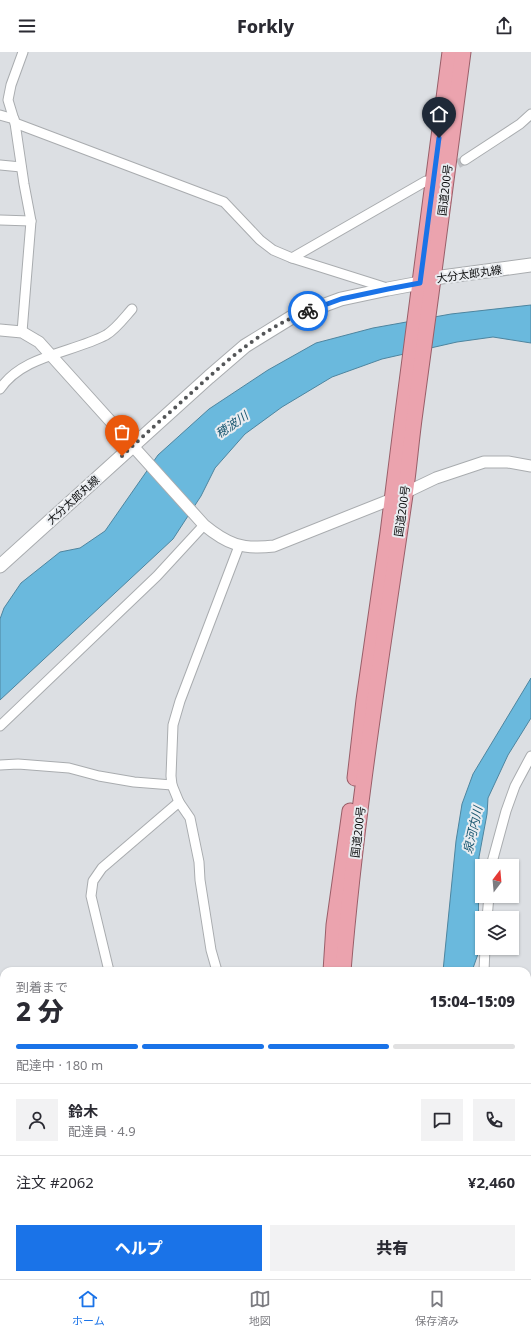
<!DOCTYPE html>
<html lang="ja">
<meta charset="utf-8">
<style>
:root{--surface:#fff;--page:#f2f2f3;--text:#2b2b33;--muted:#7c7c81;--line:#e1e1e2;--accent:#1a73e8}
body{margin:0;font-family:"Noto Sans","Noto Sans JP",sans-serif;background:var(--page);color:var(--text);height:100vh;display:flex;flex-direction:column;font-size:15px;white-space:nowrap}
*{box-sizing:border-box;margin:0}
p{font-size:13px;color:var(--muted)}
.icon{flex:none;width:22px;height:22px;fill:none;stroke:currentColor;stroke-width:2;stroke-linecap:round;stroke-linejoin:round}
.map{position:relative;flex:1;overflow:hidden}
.panel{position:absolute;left:0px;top:915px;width:531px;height:312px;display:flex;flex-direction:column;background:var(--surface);border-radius:12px 12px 0 0;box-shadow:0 1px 3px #0004}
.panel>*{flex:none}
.needle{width:26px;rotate:16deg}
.tools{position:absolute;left:475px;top:807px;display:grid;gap:8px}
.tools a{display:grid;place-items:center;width:44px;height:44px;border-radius:0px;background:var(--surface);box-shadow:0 1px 3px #0004;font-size:20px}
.pin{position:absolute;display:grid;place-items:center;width:34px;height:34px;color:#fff;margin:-41px -17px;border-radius:50% 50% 50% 0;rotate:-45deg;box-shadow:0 0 4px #0007}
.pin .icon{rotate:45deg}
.courier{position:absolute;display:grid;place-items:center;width:40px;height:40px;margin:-20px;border:3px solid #1a73e8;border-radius:50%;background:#fff;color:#222;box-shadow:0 1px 5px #0007}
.overview em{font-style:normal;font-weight:800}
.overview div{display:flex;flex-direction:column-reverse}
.overview{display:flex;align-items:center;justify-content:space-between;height:68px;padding:0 16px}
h1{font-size:26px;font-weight:800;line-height:30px}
.bar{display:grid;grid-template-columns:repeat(4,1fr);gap:6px 4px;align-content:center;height:48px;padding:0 16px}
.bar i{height:5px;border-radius:3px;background:var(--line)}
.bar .on{background:var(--accent)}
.bar p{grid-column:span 4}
.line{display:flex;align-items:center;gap:10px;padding:0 16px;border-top:1px solid var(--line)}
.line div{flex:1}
.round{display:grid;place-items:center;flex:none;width:42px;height:42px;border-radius:0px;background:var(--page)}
.button{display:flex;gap:8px;margin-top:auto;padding:8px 16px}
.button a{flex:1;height:46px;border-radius:0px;background:var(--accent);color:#fff;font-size:16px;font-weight:800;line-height:46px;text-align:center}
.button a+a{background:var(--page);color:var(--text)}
header{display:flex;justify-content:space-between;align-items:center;height:52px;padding:0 16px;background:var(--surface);font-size:18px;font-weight:800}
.menu{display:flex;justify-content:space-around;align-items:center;height:56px;border-top:1px solid var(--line);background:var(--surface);font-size:11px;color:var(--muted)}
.menu a{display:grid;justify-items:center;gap:2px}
.menu .on{color:var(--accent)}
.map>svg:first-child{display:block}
.green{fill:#a8e0bd}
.water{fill:#6ab9dd;stroke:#4e859f}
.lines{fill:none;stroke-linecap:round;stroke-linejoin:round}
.minor-tunnel{stroke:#bdbfc3;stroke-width:9;stroke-dasharray:9 4.5;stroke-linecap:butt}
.minor-casing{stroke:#a9acaf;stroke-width:11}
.tertiary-casing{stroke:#a9acaf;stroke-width:13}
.secondary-casing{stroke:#a9acaf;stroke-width:15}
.trunk-casing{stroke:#995f69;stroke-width:17}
.minor{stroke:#fff;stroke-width:9}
.tertiary{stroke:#fff;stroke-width:11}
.secondary{stroke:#fff;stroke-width:13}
.trunk{stroke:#eba3ae;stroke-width:15}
.rail{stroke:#4e5052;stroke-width:3;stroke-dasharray:2 4;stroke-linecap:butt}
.done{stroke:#545658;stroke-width:4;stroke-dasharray:0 7.2}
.route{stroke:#1a73e8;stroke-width:5}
.labels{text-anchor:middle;stroke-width:4;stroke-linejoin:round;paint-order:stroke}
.street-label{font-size:11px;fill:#0b0c0d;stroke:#e9ecf0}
.water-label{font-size:12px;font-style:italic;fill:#195770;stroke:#e9ecf0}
</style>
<header><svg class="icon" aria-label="menu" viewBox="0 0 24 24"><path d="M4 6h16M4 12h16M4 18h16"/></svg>Forkly<svg class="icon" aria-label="share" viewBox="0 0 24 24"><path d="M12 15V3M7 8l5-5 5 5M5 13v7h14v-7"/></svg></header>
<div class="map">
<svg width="531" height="1227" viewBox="0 0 531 1227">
<rect width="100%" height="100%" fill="#dcdfe3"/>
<polygon class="green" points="23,1223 207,1223 212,1227 24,1227"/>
<g class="water">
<polygon points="531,253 531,291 493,285 457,290 382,307 332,325 282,355 245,382 215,416 201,444 173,487 0,648 0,567 4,556 21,531 60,500 80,496 105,479 158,403 209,357 268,318 316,291 373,276 451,262"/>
<polygon points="531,626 531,666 508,703 488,746 487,762 479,805 478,902 472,919 443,919 456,789 462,752 473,722"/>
<polygon points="409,1223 437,1223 437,1227 408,1227"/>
</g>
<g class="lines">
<polyline class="minor-tunnel" points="446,118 465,108"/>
<g class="minor-casing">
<g id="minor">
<polyline points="0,63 14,67"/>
<polyline points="15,71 224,150 260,188 273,198 292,206 387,236"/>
<polyline points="465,108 520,72 531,62"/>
<polyline points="0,113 21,115"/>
<polyline points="0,168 31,169"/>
<polyline points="292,206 426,129"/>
<polyline points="22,280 31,169 24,132 15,71 8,48 11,33 23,0"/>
<path d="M 0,337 C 23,303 72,301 106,283 C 116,277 124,266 132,257"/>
<polyline points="0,674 157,524 204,473"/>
<polyline points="0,713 18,712 69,716 99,724 134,730 172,733"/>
<polyline points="491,814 506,759 515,734 531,704"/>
<polyline points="487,866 489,844"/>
<polyline points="109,919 91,844 93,829 102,816 179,750"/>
<polyline points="217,919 211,898 200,828 199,810 190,766 179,750 172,733 171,724 173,673 180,649 239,494"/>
<polyline points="484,919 485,896"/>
<polyline points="0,1093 4,1089"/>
<polyline points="0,1158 4,1159"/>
<polyline points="527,1196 531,1183"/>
<polyline points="445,1227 446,1223"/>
<polyline points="517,1227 518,1223"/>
</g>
</g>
<g class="tertiary-casing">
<path id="tertiary" d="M 0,278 L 22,280 L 39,290 L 204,473 C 227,492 242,498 274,494 L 392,447 L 436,426 L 484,410 L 508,410 L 531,414"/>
</g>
<g class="secondary-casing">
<g id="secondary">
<polyline points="0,514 209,325 245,294 292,265 341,247 388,237 420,231 434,226 531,213"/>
<polyline points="527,1043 531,1037"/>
</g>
</g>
<g class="trunk-casing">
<g id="trunk">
<polyline points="355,726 364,648 388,481 403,361 450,0"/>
<polyline points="331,919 334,873 350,759"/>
<path d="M 343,919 C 356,760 382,601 405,443 C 409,416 411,388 415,360 C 431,240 448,120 463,0"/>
<polyline points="331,1223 332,1227"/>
<polyline points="346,1223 346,1227"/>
</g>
</g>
<use href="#minor" class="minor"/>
<use href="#tertiary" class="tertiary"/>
<use href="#secondary" class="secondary"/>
<use href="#trunk" class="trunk"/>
<g class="rail">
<polyline points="527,1125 531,1115"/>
<polyline points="481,1227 483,1223"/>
</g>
</g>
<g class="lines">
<path class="done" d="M 122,404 C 144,383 167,363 189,343 C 225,310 262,276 308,259"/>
<polyline class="route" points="308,259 341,247 388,237 420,231 439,86"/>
</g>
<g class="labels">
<g class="street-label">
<text transform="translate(445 138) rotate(-83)" y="4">国道200号</text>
<text transform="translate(469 222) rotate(-8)" y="4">大分太郎丸線</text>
<text transform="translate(73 448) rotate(-42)" y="4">大分太郎丸線</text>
<text transform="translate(402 459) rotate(-82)" y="4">国道200号</text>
<text transform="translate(358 780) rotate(-83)" y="4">国道200号</text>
</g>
<g class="water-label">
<text transform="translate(232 373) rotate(-35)" y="4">穂波川</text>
<text transform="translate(473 778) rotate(-77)" y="4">泉河内川</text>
</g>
</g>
</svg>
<div class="tools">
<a><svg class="needle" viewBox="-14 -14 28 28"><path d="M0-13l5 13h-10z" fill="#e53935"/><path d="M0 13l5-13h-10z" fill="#7c7c81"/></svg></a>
<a><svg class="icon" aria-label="layers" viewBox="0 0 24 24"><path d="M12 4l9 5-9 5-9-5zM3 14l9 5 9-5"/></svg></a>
</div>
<div class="pin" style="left:122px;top:404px;background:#ea580c"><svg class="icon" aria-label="bag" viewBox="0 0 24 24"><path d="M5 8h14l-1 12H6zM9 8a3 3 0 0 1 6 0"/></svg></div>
<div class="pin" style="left:439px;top:86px;background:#1f2937"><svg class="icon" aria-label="home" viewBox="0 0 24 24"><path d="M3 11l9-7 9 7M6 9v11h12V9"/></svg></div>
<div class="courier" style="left:308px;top:259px"><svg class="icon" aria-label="bike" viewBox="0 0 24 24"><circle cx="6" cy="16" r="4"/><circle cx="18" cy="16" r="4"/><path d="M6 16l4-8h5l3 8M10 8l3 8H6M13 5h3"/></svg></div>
<section class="panel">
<div class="overview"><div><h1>2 分</h1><p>到着まで</p></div><em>15:04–15:09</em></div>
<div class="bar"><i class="on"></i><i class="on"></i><i class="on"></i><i></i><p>配達中 · 180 m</p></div>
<div class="line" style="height:72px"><a class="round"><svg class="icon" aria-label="person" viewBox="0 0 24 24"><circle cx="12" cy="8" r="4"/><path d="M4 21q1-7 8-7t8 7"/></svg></a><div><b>鈴木</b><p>配達員 · 4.9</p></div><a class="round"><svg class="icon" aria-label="chat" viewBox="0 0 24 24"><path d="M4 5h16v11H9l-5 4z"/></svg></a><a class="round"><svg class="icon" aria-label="phone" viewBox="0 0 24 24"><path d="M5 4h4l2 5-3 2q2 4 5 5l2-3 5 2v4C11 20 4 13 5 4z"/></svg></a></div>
<div class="line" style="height:52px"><div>注文 #2062</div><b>¥2,460</b></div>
<div class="button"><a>ヘルプ</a><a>共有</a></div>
</section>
</div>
<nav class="menu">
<a class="on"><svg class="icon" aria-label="home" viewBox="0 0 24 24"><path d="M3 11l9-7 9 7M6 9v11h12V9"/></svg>ホーム</a>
<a><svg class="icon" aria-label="map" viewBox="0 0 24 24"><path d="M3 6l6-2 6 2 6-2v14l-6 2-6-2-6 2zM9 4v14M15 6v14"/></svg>地図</a>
<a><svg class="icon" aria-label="saved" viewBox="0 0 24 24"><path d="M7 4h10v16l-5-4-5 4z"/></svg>保存済み</a>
</nav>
